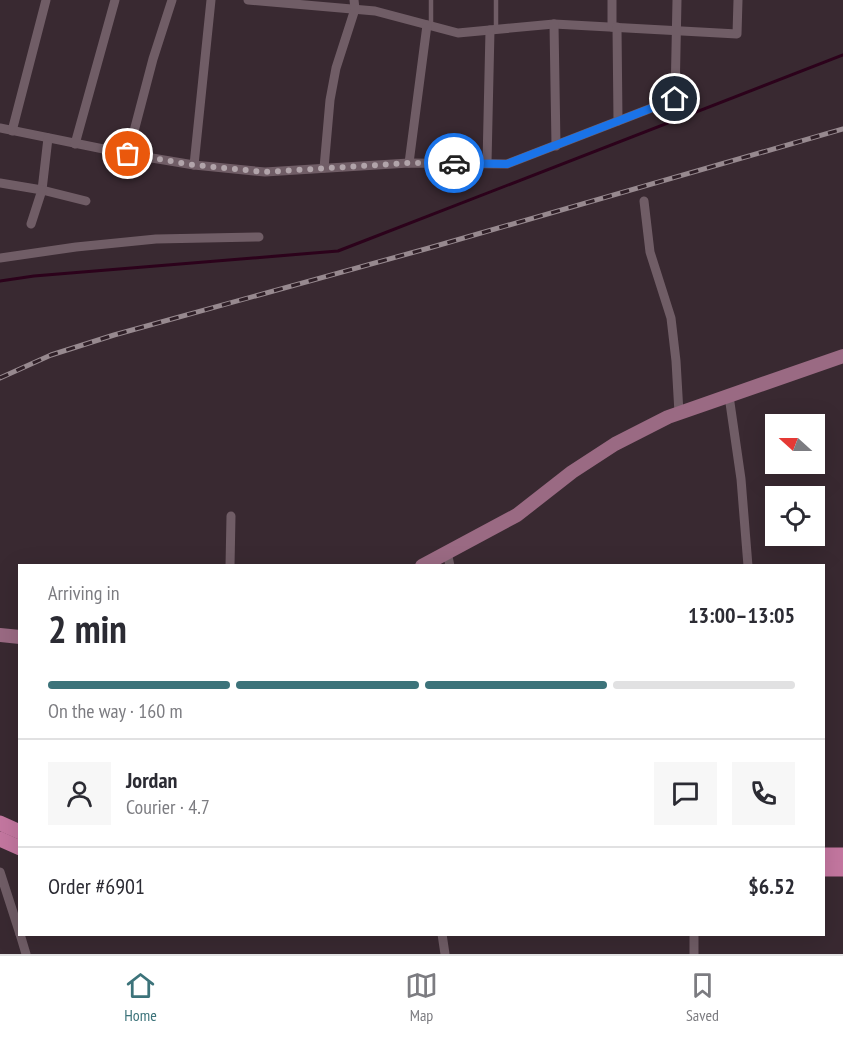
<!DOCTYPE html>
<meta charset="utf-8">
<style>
:root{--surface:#fff;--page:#f7f7f7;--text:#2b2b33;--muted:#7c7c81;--line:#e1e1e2;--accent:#3c737a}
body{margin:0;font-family:"PT Sans Narrow",sans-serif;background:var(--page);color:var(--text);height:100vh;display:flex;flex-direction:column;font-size:22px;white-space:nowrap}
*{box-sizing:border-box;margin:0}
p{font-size:20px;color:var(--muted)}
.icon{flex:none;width:33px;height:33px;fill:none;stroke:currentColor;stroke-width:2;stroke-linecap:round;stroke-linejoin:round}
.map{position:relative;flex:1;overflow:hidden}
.side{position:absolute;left:18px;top:564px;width:807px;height:372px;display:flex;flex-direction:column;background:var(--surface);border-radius:0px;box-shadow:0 6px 24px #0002}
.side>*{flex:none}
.needle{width:39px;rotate:291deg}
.controls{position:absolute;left:765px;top:414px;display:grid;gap:12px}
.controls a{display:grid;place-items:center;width:60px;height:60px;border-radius:0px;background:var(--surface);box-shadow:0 6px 24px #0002;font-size:30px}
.pin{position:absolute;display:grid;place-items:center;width:51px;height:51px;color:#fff;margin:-26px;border:3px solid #fff;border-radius:50%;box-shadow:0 2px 6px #0007}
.courier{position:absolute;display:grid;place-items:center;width:60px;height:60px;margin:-30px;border:4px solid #1a73e8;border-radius:50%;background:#fff;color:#222;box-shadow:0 2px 8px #0007}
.overview em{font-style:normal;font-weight:700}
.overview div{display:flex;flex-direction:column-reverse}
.overview{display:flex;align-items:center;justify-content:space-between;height:102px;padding:0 30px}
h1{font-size:39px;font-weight:700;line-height:45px}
.bar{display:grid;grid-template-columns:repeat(4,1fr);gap:9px 6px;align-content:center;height:72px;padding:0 30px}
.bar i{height:8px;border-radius:4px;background:var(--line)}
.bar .current{background:var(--accent)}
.bar p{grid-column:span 4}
.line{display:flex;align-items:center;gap:15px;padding:0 30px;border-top:2px solid var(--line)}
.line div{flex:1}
.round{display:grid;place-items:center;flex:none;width:63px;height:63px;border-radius:0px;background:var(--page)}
.dock{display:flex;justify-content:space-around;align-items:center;height:84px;border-top:2px solid var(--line);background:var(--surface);font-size:16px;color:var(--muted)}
.dock a{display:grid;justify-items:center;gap:3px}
.dock .current{color:var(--accent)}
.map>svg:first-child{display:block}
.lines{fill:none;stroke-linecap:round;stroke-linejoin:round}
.stream{stroke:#2c021b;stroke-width:3}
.lane{stroke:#705d66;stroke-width:4.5}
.street{stroke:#705d66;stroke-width:9}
.secondary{stroke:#9a6a83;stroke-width:14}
.primary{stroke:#c477a0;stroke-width:15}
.rail-casing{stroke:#97898f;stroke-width:5}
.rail{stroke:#2f1f27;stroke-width:3;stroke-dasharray:9;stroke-linecap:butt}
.done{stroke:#b1a4aa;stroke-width:6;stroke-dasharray:0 10.8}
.route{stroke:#1a73e8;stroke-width:8}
</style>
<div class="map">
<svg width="843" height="954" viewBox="0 0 843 954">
<rect width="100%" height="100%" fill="#392931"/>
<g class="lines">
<polyline class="stream" points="0,281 34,276 338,251 843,55"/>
<g class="lane">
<polyline points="431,0 431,26"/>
<polyline points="496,29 496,0"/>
</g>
<g class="street">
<polyline points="248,0 375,11 458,33 554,24 737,34 738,0"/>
<polyline points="554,24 556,146"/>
<polyline points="612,27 612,0"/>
<polyline points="617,27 618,121"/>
<polyline points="0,128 128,154 194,165 265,172 409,163 507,164 675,99 677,0"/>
<polyline points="12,131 46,0"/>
<polyline points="48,138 42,190 86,201"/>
<polyline points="75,144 115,0"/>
<polyline points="128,154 153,59 172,0"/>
<polyline points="409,163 427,25"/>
<polyline points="487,163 490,30"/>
<polyline points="194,165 211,0"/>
<polyline points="324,168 330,100 336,68 355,9 354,0"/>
<polyline points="0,183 42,190 31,224"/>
<polyline points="644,201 650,252 671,318 676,361 679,413"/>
<polyline points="0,258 76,247 156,239 259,237"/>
<polyline points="729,396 741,479 748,566"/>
<polyline points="447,552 450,566"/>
<polyline points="230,566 231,516"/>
<polyline points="0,872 20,934"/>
<polyline points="20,934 26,954"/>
<polyline points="442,934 445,954"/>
<polyline points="694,954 694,934"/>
</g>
<g class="secondary">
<polyline points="422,566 517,515 572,472 615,444 668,417 843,356"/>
<polyline points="0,635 20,637"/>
</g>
<g class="primary">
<polyline points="0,823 20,832"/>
<polyline points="0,839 20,848"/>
<polyline points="824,855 843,855"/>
<polyline points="824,869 843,869"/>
</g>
<g class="rail-casing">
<polyline id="rail" points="0,378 51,355 114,335 429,248 843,129"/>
</g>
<use href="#rail" class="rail"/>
</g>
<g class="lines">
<polyline class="done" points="128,154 194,165 265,172 409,163 454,163"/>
<polyline class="route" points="454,163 507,164 675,99"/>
</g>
</svg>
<div class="controls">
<a><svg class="needle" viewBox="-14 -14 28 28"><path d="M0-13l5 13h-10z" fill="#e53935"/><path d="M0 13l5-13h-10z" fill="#7c7c81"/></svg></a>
<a><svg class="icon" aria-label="locate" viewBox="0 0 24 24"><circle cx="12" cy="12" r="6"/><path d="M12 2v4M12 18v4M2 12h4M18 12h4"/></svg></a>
</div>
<div class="pin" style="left:128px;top:154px;background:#ea580c"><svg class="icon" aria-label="bag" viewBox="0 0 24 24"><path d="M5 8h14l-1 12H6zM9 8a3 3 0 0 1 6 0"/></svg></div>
<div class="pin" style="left:675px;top:99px;background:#1f2937"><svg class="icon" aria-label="home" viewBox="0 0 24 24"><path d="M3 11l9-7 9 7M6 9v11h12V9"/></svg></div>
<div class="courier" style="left:454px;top:163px"><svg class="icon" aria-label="car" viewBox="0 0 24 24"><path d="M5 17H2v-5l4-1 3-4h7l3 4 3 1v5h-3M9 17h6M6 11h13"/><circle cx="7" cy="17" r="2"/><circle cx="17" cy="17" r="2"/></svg></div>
<section class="side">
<div class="overview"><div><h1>2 min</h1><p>Arriving in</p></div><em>13:00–13:05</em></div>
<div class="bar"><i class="current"></i><i class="current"></i><i class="current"></i><i></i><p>On the way · 160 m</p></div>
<div class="line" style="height:108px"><a class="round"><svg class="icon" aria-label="person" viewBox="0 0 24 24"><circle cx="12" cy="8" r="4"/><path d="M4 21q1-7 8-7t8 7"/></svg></a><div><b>Jordan</b><p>Courier · 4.7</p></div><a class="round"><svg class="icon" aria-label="chat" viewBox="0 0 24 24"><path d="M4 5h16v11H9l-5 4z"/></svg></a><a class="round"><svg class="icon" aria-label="phone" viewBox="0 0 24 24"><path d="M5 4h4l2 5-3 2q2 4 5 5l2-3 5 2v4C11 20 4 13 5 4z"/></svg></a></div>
<div class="line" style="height:78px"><div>Order #6901</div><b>$6.52</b></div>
</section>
</div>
<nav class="dock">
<a class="current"><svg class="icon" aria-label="home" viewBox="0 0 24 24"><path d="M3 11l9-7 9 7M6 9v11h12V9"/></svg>Home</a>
<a><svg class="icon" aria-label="map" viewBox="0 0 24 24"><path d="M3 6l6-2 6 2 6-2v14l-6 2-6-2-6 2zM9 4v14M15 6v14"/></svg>Map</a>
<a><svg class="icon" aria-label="saved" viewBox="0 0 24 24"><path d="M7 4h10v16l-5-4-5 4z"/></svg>Saved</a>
</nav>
